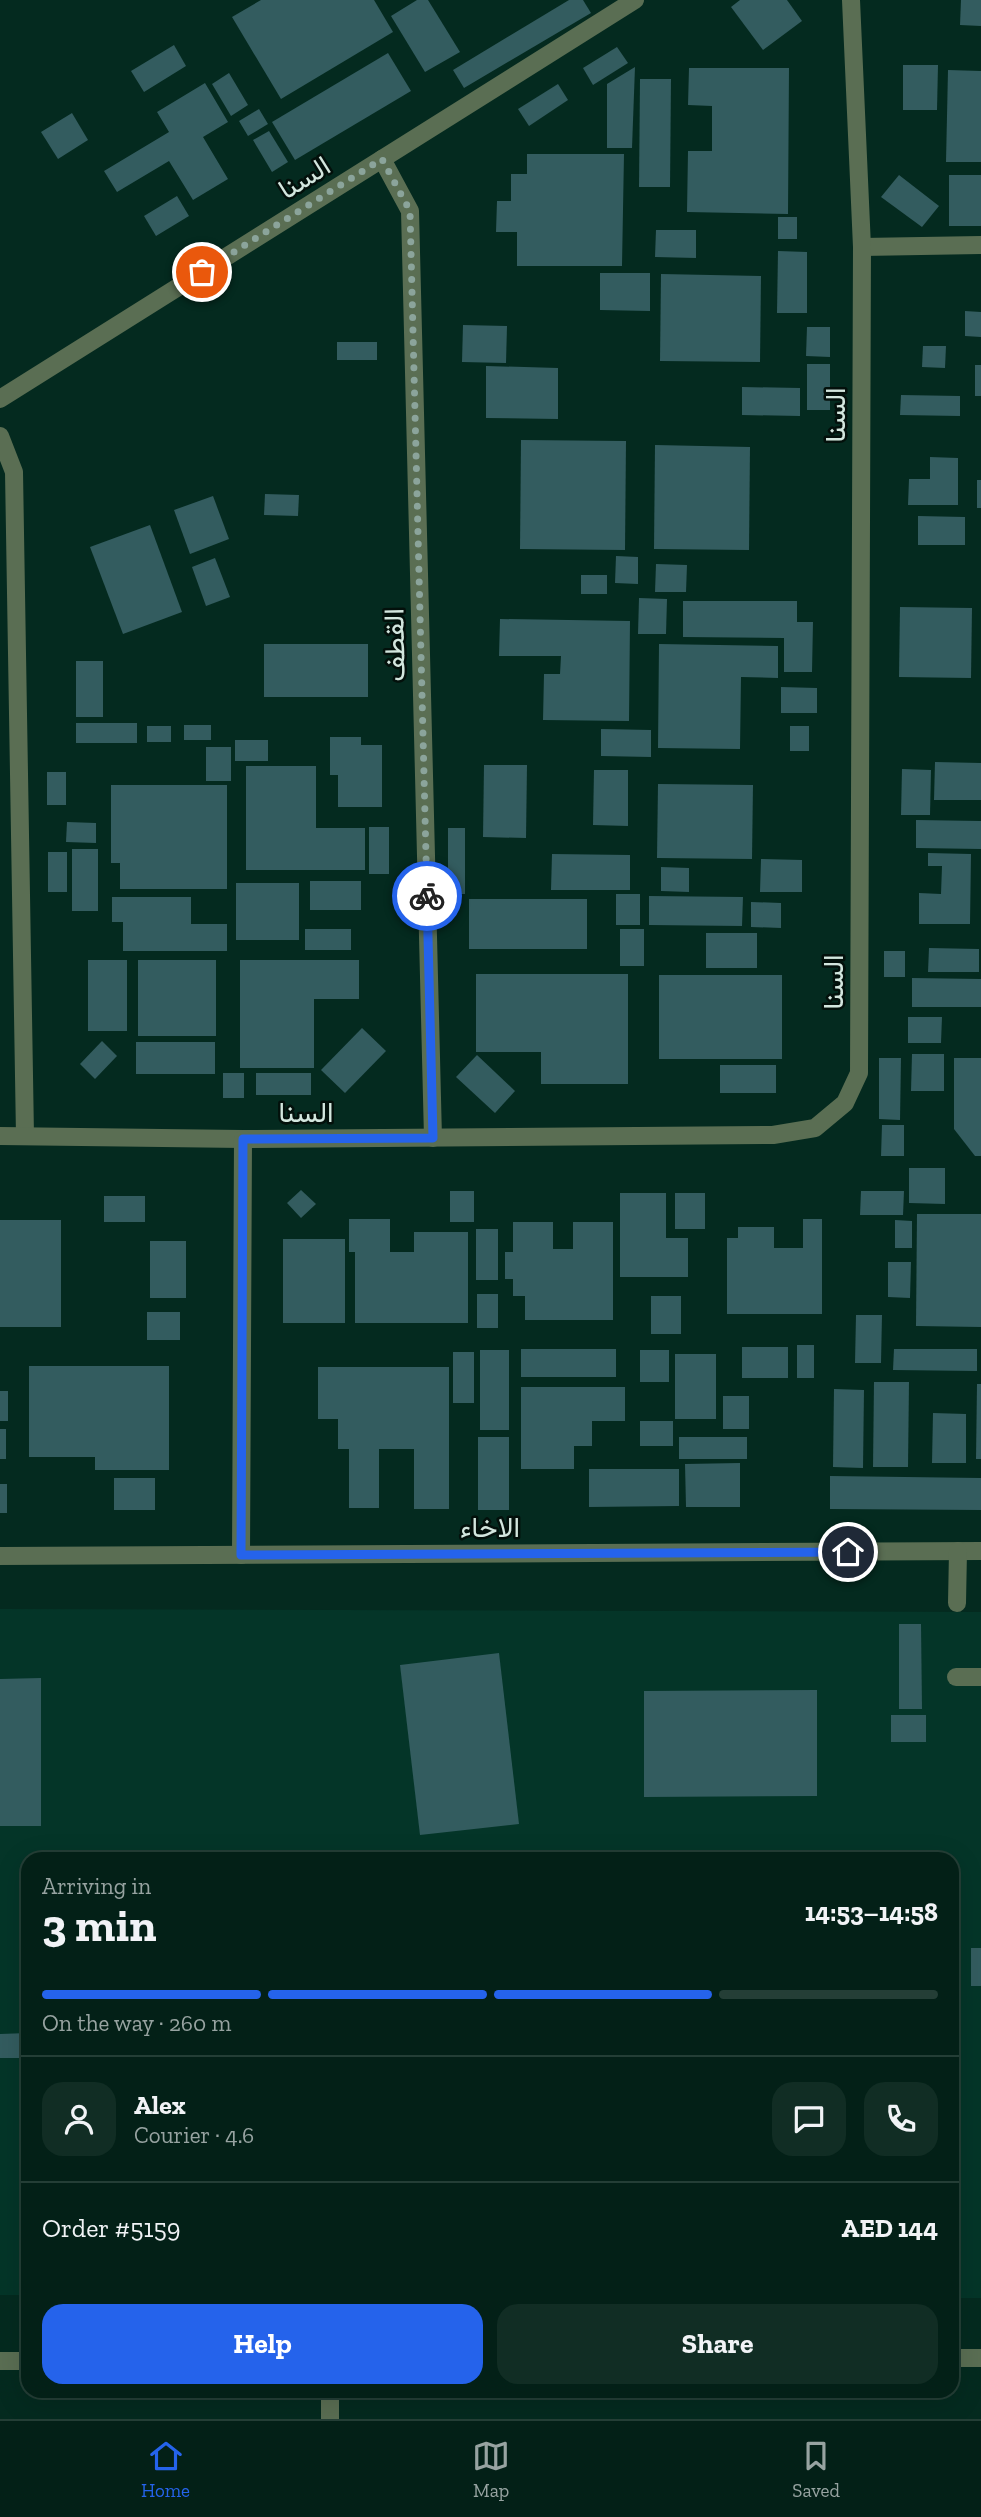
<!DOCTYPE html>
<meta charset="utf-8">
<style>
:root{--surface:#032017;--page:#112d24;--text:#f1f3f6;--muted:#97a3a1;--line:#243e36;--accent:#2563eb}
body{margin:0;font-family:"Zilla Slab",Vazirmatn,serif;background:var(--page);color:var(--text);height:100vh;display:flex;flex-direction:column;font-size:26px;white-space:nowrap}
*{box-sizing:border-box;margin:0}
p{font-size:23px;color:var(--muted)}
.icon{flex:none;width:38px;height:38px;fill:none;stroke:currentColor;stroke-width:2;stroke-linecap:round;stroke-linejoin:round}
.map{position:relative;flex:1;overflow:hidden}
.panel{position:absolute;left:21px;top:1852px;width:938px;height:546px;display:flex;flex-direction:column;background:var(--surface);border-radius:21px;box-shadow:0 7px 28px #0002,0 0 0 2px var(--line)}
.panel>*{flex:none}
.pin{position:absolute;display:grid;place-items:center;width:60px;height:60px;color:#fff;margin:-30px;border:4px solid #fff;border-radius:50%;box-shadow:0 2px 7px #0007}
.courier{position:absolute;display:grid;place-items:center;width:70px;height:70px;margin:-35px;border:5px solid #2563eb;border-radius:50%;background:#fff;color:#222;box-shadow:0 2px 9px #0007}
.summary em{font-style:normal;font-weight:700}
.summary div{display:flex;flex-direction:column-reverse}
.summary{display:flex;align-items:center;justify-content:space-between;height:119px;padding:0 21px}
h1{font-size:46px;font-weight:700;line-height:52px}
.bar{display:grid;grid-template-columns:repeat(4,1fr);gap:10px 7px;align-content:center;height:84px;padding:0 21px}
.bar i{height:9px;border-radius:5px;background:var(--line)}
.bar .selected{background:var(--accent)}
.bar p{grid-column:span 4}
.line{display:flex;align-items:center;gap:18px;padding:0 21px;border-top:2px solid var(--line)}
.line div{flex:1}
.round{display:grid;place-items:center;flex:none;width:74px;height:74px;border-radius:21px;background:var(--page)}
.primary-button{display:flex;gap:14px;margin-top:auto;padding:14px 21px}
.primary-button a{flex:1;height:80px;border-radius:21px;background:var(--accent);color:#fff;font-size:28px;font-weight:700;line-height:80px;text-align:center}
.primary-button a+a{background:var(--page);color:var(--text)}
.menu{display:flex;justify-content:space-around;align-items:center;height:98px;border-top:2px solid var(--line);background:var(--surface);font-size:19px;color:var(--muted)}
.menu a{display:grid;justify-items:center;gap:4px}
.menu .selected{color:var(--accent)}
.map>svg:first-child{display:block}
.built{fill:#043528}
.building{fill:#335c5f}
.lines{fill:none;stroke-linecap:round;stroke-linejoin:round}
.minor{stroke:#5a6e53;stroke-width:18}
.done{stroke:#8ba49b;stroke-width:7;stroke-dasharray:0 12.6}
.route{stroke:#2563eb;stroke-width:9}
.labels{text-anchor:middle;stroke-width:5;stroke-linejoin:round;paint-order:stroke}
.street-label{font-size:28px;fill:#d3e6de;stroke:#03100b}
</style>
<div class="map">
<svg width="981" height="2419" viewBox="0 0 981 2419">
<rect width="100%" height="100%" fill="#042a1f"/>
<polygon class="built" points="0,1609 981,1612 981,2298 952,2298 952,1858 28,1858 28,2295 0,2295"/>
<g class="building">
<polygon points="261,0 374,0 393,32 281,99 232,17"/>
<polygon points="417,0 428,0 460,52 425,72 391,16"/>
<polygon points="569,0 583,0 591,13 464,88 453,70"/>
<polygon points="740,0 787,0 802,21 763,50 731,7"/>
<polygon points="961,0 981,0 981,26 960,25"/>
<polygon points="174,45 186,66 144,92 131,71"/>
<polygon points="617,47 628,63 593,85 583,68"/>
<polygon points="388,53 411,91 295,160 272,122"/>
<polygon points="903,65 938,65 937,110 903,110"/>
<polygon points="635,67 632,148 607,148 607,84"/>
<polygon points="689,68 789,68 788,214 687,212 688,151 712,151 712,106 688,105"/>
<polygon points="948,70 981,71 981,162 946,162"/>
<polygon points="229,73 248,105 231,116 212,84"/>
<polygon points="640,79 671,79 670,187 639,187"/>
<polygon points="205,83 228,122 203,137 228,179 193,200 169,161 117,192 104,171 169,132 157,112"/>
<polygon points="558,84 568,100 529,126 518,109"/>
<polygon points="259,109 268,124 248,136 239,121"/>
<polygon points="72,113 88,140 58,159 41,132"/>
<polygon points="269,131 288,162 272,172 253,140"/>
<polygon points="527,154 624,154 622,266 517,266 517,232 496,232 497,201 511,201 511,174 527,174"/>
<polygon points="899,175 939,206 922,227 881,197"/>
<rect x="949" y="175" width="32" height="51"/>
<polygon points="177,196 189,216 156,236 144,216"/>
<rect x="778" y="217" width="19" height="22"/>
<polygon points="656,230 696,230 696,258 655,257"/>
<polygon points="778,251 807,252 807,313 777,313"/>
<polygon points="600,273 650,273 650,311 600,310"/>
<polygon points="661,274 761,276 760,362 660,361"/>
<polygon points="965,311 981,312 981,337 965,336"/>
<polygon points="463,325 507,326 506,363 462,362"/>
<polygon points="807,327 830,327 830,357 806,356"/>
<rect x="337" y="342" width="40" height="18"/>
<polygon points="923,346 946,346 945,368 922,367"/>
<rect x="807" y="364" width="23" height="46"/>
<rect x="975" y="365" width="6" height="31"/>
<polygon points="486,366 558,368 558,419 486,418"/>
<polygon points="742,387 800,388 800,416 742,415"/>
<polygon points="901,395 960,396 960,416 900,415"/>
<polygon points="521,440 626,441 625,550 520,549"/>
<polygon points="655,445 750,447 749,550 654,549"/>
<polygon points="930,457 958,458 958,505 908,505 909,479 930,479"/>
<rect x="977" y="480" width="4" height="28"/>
<polygon points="265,494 299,495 298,516 264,515"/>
<polygon points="213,496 229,539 190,554 174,510"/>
<polygon points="918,516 965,517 965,545 918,545"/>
<polygon points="150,525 182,612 123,634 90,547"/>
<polygon points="616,556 638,557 638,584 615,583"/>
<polygon points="215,558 230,597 206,606 192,567"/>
<polygon points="656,564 687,565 686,592 655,592"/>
<rect x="581" y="575" width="26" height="19"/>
<polygon points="639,598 667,599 666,634 638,634"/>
<polygon points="683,601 797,601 797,622 813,622 812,672 784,672 784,638 683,637"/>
<polygon points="900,607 972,608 971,678 899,677"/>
<polygon points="500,619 630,621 629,721 543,720 544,674 560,674 561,656 499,656"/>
<rect x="264" y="644" width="104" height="53"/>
<polygon points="659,644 778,646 778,678 741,677 740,749 658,748"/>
<rect x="76" y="661" width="27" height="56"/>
<polygon points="781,687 817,688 817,713 781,713"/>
<rect x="76" y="723" width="61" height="20"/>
<rect x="184" y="725" width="27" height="15"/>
<rect x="147" y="726" width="24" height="16"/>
<rect x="790" y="726" width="19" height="25"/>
<polygon points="601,729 651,730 651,757 601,756"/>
<polygon points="330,737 361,737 361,745 382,745 382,807 338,807 338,775 330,775"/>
<rect x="235" y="740" width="33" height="21"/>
<rect x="206" y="747" width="25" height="34"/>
<polygon points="935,762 981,763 981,800 934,800"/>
<polygon points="484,765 527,765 526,838 483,837"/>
<polygon points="246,766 316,766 316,828 365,828 365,870 246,870"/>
<polygon points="902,769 931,770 930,815 901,815"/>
<polygon points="594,770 628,770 628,826 593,825"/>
<rect x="47" y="772" width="19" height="33"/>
<polygon points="658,784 753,785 752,859 657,858"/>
<polygon points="111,785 227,785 227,889 120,889 120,863 111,863"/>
<polygon points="916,820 981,821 981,849 916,848"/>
<polygon points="67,822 96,823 96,843 66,842"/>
<rect x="369" y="827" width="20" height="47"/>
<rect x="448" y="828" width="17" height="66"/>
<rect x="72" y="849" width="26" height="62"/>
<rect x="48" y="852" width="19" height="40"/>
<polygon points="928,853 971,854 970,924 919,924 919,893 941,894 942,866 928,866"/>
<polygon points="552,854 630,855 630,890 551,890"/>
<polygon points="761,859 802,860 802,892 760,892"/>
<polygon points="661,867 689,868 689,892 661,891"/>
<rect x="310" y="881" width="51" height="29"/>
<rect x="236" y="883" width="63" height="57"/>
<rect x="616" y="894" width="24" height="31"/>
<polygon points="649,896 743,897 742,926 649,925"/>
<polygon points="112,897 191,897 191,924 227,924 227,951 123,951 123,922 112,922"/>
<rect x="469" y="899" width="118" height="50"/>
<polygon points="751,902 781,903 781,928 751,927"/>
<rect x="305" y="929" width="46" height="21"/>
<rect x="620" y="929" width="24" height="37"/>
<rect x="706" y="933" width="51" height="35"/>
<polygon points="929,948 979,949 979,972 928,972"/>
<rect x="884" y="951" width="21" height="26"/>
<rect x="88" y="960" width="39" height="71"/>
<rect x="138" y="960" width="78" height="76"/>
<polygon points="240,960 359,960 359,999 314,999 314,1068 240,1068"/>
<polygon points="476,974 628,974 628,1084 541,1084 541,1052 476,1052"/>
<rect x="659" y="975" width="123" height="84"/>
<polygon points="912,978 981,979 981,1007 912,1007"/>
<polygon points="908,1017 942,1017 941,1043 908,1043"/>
<polygon points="362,1028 386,1051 345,1093 321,1070"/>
<polygon points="102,1041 117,1056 95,1079 80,1064"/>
<rect x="136" y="1042" width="79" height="32"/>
<polygon points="912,1054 944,1054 944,1091 911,1091"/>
<polygon points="477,1055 515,1091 495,1113 456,1077"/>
<polygon points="879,1058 901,1058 900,1120 879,1119"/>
<polygon points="954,1058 981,1058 981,1156 975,1156 954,1129"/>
<rect x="720" y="1065" width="56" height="28"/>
<rect x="223" y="1073" width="21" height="25"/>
<rect x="256" y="1073" width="55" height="22"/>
<polygon points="882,1125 904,1125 904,1156 881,1156"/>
<polygon points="909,1168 945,1168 945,1204 909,1203"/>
<polygon points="301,1190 316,1204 301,1218 287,1203"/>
<rect x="450" y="1191" width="24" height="31"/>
<polygon points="861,1191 904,1191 903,1215 860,1215"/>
<polygon points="620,1193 666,1193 666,1238 688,1238 688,1277 620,1277"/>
<rect x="675" y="1193" width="30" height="36"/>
<rect x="104" y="1196" width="41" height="26"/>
<polygon points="917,1214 981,1214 981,1327 916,1326"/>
<polygon points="349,1219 390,1219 390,1252 414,1252 414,1232 468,1232 468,1323 355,1323 355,1252 349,1252"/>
<polygon points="803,1219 822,1219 822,1314 727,1314 727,1238 738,1238 738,1227 774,1227 774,1248 803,1248"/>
<rect x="0" y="1220" width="61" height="107"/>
<polygon points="895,1220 912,1221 912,1248 895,1248"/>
<polygon points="513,1222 553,1222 553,1249 573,1249 573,1222 613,1222 613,1320 525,1320 525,1296 513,1296 513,1279 505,1279 505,1252 513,1252"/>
<rect x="476" y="1229" width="22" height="51"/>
<rect x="283" y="1239" width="62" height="84"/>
<rect x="150" y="1241" width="36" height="57"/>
<polygon points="888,1262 911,1262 910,1298 888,1297"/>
<rect x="477" y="1294" width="21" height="34"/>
<rect x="651" y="1296" width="30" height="38"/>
<rect x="147" y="1312" width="33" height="28"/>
<polygon points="856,1315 882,1315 881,1363 855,1363"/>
<rect x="797" y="1345" width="17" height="33"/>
<rect x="742" y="1347" width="46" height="31"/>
<rect x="521" y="1349" width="95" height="28"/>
<polygon points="894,1349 977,1349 977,1371 893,1370"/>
<rect x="480" y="1350" width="29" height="80"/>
<rect x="640" y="1350" width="29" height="32"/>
<rect x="453" y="1352" width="21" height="51"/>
<rect x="675" y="1354" width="41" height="65"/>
<polygon points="29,1366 169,1366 169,1470 95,1470 95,1457 29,1457"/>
<polygon points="318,1367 449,1367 449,1509 414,1509 414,1449 379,1449 379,1508 349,1508 349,1449 338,1449 338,1419 318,1419"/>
<polygon points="874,1382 909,1382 908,1467 873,1467"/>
<polygon points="977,1384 981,1384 981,1459 976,1459"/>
<polygon points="521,1387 625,1387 625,1421 592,1421 592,1446 574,1446 574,1469 521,1469"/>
<polygon points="834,1389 864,1390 863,1468 833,1467"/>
<rect x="0" y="1391" width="8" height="30"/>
<rect x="723" y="1396" width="26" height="33"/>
<polygon points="933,1413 966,1414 966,1463 932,1463"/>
<rect x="640" y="1421" width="33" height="25"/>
<rect x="0" y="1429" width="6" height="30"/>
<rect x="478" y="1437" width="31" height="73"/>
<rect x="679" y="1437" width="68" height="22"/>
<polygon points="740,1463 740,1507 686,1507 685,1464"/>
<polygon points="589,1469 679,1469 679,1506 589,1507"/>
<polygon points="830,1476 981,1478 981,1510 830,1509"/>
<rect x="114" y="1478" width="41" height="32"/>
<rect x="0" y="1484" width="7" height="29"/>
<polygon points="899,1624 921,1624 922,1709 899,1709"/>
<polygon points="499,1653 519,1824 420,1835 400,1665"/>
<polygon points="41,1678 41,1826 0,1826 0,1679"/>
<polygon points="817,1690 817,1796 644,1797 644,1691"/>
<rect x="891" y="1715" width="35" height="27"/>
<rect x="692" y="1855" width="68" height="3"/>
<rect x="971" y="1948" width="10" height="38"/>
<polygon points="28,2033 28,2058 0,2058 0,2034"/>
</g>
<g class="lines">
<g class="minor">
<polyline points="382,159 410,211 433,1138"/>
<polyline points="862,247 981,245"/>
<polyline points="0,399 635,0"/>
<polyline points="0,436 14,472 25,1136"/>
<polyline points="0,1136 243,1139 773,1135 815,1128 845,1103 859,1073 862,247 851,0"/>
<polyline points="241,1555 243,1139"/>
<polyline points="0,1556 981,1551"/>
<polyline points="957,1603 958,1551"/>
<polyline points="956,1677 981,1677"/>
<polyline points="952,2358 981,2358"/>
<polyline points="0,2361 28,2361"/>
<polyline points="330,2419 330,2390"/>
</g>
</g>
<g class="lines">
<polyline class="done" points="202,272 382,159 410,211 427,896"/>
<polyline class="route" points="427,896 433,1138 243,1139 241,1555 848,1552"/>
</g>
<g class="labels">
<g class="street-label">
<text transform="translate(304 177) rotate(-32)" y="10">السنا</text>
<text transform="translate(835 415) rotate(-90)" y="10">السنا</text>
<text transform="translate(394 645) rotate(-91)" y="10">القطف</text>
<text transform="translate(833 982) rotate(-90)" y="10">السنا</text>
<text x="306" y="1122">السنا</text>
<text x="490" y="1537">الاخاء</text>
</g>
</g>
</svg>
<div class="pin" style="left:202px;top:272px;background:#ea580c"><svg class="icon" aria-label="bag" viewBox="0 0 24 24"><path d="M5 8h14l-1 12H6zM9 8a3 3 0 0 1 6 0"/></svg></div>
<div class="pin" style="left:848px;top:1552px;background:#1f2937"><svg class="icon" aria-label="home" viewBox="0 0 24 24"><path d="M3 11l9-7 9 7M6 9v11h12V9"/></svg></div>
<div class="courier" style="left:427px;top:896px"><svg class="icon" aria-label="bike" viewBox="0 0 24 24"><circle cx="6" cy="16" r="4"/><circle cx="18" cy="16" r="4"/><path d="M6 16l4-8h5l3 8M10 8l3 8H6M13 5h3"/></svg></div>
<section class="panel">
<div class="summary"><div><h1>3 min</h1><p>Arriving in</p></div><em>14:53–14:58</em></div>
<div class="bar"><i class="selected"></i><i class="selected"></i><i class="selected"></i><i></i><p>On the way · 260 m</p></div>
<div class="line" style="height:126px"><a class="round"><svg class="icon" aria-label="person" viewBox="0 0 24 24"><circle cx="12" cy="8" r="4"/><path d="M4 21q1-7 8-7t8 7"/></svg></a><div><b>Alex</b><p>Courier · 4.6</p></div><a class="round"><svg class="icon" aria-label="chat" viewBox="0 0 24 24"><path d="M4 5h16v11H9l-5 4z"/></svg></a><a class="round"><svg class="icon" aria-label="phone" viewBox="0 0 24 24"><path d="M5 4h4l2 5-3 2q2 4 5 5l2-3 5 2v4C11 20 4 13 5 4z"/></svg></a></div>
<div class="line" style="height:91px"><div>Order #5159</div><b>AED 144</b></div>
<div class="primary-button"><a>Help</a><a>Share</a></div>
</section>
</div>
<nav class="menu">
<a class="selected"><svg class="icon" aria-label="home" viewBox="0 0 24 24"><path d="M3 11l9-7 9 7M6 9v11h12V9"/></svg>Home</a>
<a><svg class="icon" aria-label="map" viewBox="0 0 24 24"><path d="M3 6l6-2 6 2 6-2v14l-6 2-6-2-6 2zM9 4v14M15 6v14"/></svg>Map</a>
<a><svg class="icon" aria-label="saved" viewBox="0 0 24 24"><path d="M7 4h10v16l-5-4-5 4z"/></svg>Saved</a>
</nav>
